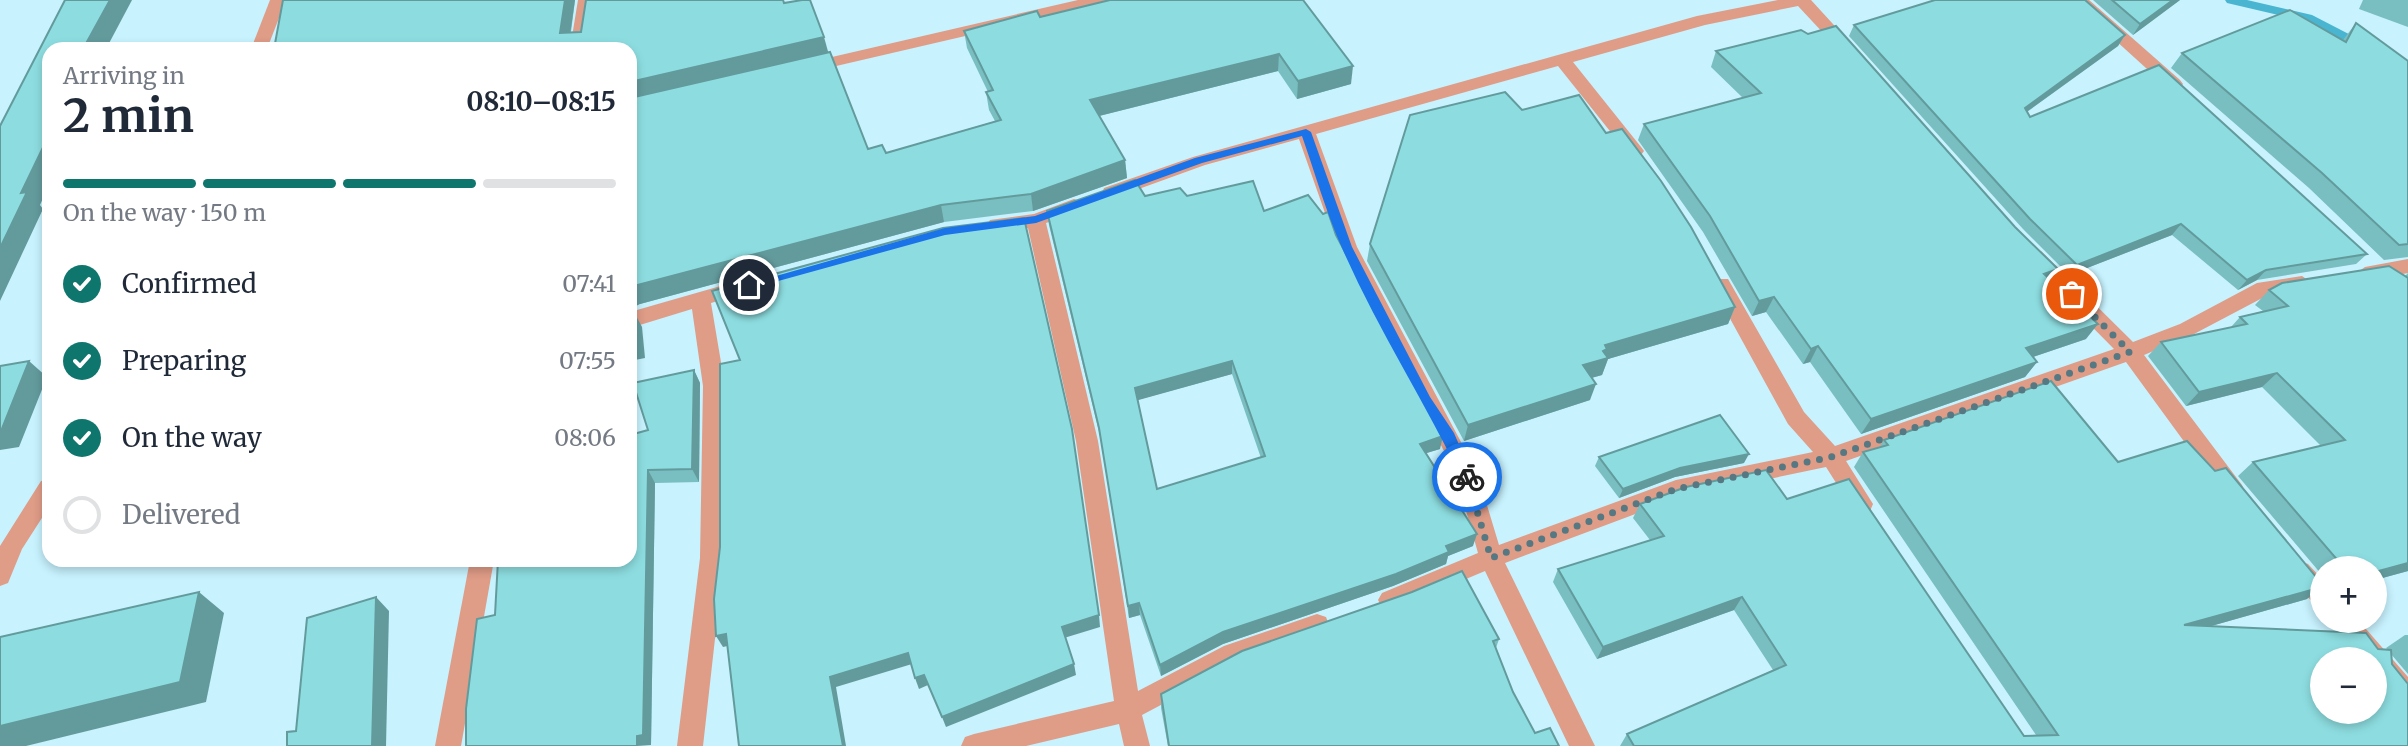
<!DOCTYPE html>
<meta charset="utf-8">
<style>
:root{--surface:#fff;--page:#f2f2f3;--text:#1f2937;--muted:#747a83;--line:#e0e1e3;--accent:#0f766e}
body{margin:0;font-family:Merriweather,serif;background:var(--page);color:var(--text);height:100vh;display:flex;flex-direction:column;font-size:26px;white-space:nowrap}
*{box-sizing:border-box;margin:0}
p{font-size:23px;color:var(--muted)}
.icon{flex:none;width:38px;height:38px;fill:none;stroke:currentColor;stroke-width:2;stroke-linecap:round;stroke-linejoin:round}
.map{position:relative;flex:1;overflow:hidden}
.sheet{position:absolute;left:42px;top:42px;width:595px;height:525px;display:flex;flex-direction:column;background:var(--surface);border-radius:21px;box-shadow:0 4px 10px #0003}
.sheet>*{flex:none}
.buttons{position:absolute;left:2310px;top:556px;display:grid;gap:14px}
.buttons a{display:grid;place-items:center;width:77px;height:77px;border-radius:50%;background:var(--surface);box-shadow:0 4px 10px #0003;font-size:35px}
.pin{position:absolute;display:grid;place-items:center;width:60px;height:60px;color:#fff;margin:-30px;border:4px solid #fff;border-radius:50%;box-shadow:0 2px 7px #0007}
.courier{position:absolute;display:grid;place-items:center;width:70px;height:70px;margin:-35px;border:5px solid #1a73e8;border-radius:50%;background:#fff;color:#222;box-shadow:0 2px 9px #0007}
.overview em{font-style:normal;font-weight:700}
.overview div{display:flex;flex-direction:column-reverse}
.overview{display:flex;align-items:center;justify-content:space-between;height:119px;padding:0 21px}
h1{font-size:46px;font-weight:700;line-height:52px}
.bar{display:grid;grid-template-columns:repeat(4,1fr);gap:10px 7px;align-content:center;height:84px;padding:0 21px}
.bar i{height:9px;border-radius:5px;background:var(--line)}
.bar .active{background:var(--accent)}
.bar p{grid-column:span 4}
ol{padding:0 21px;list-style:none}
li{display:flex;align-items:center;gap:21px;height:77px}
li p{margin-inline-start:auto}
li .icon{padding:7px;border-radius:50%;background:var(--accent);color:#fff;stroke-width:4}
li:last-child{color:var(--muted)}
li i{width:38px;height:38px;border:4px solid var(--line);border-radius:50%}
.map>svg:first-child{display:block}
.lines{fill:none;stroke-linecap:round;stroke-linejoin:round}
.stream{fill:#4ab5d1;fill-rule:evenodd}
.minor{fill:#df9c87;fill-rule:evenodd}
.wall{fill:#79bec1;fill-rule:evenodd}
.shaded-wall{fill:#639b9d}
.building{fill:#8ddde0;stroke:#639b9d;stroke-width:2;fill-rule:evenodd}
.route{fill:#1a73e8}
.done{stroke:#567882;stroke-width:7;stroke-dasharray:0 12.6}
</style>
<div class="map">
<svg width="2408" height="746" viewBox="0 0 2408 746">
<rect width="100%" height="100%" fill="#c7f2fe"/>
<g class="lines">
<polygon class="stream" points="2225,0 2247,0 2312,15 2370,45 2364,49 2360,48 2304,21 2227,3"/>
<g class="minor">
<polygon points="270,0 286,0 267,49 251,49"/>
<polygon points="578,0 594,0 586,49 570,49"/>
<polygon points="1078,0 1107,0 1099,5 806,73 797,68 806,63"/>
<polygon points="1778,0 1811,0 1854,47 1852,51 1840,51 1798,6 1705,25 1573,62 1641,147 1644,151 1641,155 1629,155 1558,66 1316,134 1357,247 1477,472 1499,545 1676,480 1813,452 1788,424 1711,284 1714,279 1728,279 1804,412 1835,446 2114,349 2027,261 2024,256 2027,251 2041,251 2133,342 2180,324 2257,283 2302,276 2312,283 2302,290 2268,295 2194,334 2144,355 2242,485 2245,492 2242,499 2234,501 2226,499 2126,362 1846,461 1873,504 1870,511 1862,514 1854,511 1826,467 1678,498 1505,563 1595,746 1569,746 1485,571 1390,611 1382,607 1378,600 1382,593 1478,553 1455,472 1337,247 1299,139 1205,165 1111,199 1102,193 1104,188 1193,157 1697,16"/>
<polygon points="2071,0 2089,0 2180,80 2183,84 2180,88 2168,88"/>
<polygon points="1074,199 1081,201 1083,206 1081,211 1046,223 1098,441 1138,691 1224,646 1317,614 1326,617 1329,625 1326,633 1240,663 1142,715 1150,746 1124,746 1119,724 1026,746 961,746 965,737 974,734 1114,701 1076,441 1028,228 997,232 987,225 990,220 1034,214"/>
<polygon points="2408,259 2408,273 2365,281 2355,274 2365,267"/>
<polygon points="738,281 745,283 748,288 745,293 711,303 725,386 724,558 703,746 677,746 700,558 703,386 692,309 630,328 630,312"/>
<polygon points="49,479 49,507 22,549 8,583 0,586 0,546 41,481"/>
<polygon points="470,560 494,560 461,746 435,746"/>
<path d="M 2300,561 L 2308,564 L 2322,579 L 2322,606 C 2308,602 2295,584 2288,571 L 2292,564 Z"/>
<polygon points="2332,621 2359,621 2408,677 2408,708 2399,704 2375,675 2375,660 2362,660"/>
</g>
</g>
<g class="wall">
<polygon points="283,0 575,0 571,32 784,3 829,53 868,149 886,153 995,121 989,110 986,92 988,92 967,48 964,31 1040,17 1303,0 1351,84 1297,99 1278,71 1099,116 1125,160 1127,178 1033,211 944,222 640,304 630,49"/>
<polygon points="2093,0 2180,0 2133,35"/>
<polygon points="2363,0 2408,0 2408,27 2359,9"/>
<polygon points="2356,23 2408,61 2408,257 2384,260 2309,188 2171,68 2182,53 2343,40"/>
<polygon points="1854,25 2125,35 2118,46 2027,112 2030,117 2367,254 2356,264 2257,280 2238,290 2172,235 2069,275 2023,229 1849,36"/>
<polygon points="1716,51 2050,280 2086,339 2033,357 2037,362 2025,377 1861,434 1810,362 1803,364 1766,312 1752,316 1703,232 1638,140 1644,124 1743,98 1711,67"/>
<polygon points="1522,110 1735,307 1728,324 1608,359 1602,375 1591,378 1590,400 1464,441 1367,261 1370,244"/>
<path d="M 1145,196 L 1187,196 L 1264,211 L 1336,235 L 1440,449 L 1426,453 L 1473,546 L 1448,556 L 1446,564 L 1393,586 L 1223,644 L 1161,676 L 1140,615 L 1129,618 L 1101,440 L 1049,225 L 1047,211 ZM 1232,374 L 1261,458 L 1157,489 L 1137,400 Z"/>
<polygon points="2408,273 2408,571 2375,580 2375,569 2322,569 2322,575 2238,476 2253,462 2321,446 2262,387 2186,406 2148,356 2161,342 2231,327 2240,317 2263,311 2255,305 2269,290 2405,276"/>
<polygon points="694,370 700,383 699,482 655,483 651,745 466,746 495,615 648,430"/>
<polygon points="1884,440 2118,462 2307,599 2211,626 2388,650 2386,648 2405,635 2408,635 2408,674 2391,654 2392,664 2408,746 1620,746 1627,734 1773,670 1734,610 1597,659 1553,582 1558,569 1650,540 1633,518 1640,504 1787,499 2024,736 2036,735 1854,467 1863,452 1879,448"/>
<polygon points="1599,457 1744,463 1675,477 1619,498 1595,466"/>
<polygon points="1499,639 1496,648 1513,692 1535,733 1559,746 1168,746 1161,708 1161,694"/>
</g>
<g class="shaded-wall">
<polygon points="110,0 132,0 106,49 83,49"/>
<polygon points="565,0 575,0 568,49 560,33"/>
<polygon points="2173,0 2180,0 2133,35 2140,24"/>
<polygon points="2125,35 2118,46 2018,118 2025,108"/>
<polygon points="824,37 829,55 630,101 630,82"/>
<polygon points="1279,54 1278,71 1091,118 1090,100"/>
<polygon points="1353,66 1351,84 1297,99 1298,81"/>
<polygon points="49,135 49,185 40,205 43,209 0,301 0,248 21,193"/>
<polygon points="1125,160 1127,178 1033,211 1031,194"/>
<polygon points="941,205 944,222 640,304 630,309 630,287"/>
<polygon points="2181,224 2172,235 2069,275 2077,265"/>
<polygon points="2058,269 2046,284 2044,274"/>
<polygon points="2266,270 2257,280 2238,290 2247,280"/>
<polygon points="1774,297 1766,312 1752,316 1759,301"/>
<polygon points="1735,307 1728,324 1608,359 1602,375 1577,382 1583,365 1605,345"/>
<polygon points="633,310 642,327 645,358 630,361 630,342"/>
<polygon points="2098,324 2086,339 2015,363 2026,348"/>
<polygon points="1818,346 1810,362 1803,364 1811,349"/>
<polygon points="29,361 47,377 19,447 0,450 0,431"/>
<polygon points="1232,361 1232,374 1135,401 1135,388"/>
<polygon points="2037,362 2025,377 1861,434 1871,419"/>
<polygon points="694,370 700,383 699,482 692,469"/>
<polygon points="2277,373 2262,387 2186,406 2199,392"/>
<polygon points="1596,384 1590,400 1464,441 1468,425"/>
<polygon points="1443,436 1440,449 1417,456 1420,444"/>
<polygon points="1749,454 1744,463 1675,477 1619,498 1623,489 1680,468"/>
<polygon points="648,470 655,483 651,745 637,746"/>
<polygon points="1477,534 1473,546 1448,556 1446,564 1393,586 1223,644 1161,676 1160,665 1223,632"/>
<polygon points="2408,563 2408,571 2375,580 2375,572"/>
<polygon points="2322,587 2307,599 2169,638 2184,625"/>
<polygon points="199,592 224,613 206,702 26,746 0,746 0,726"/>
<polygon points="376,597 389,611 386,746 372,746"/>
<polygon points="1742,597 1734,610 1597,659 1603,647"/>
<polygon points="1139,603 1140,615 1129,618 1128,606"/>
<polygon points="1099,615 1100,627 1064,638 1062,627"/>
<polygon points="726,634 732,645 723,647 716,636"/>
<polygon points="908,653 912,664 836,687 846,746 843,746 830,677"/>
<polygon points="1074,664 1076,675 946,727 942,717"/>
<polygon points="924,675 928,685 919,689 915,678"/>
</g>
<g class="building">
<polygon points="65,0 110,0 83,49 49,49 49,135 21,193 27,192 0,248 0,126"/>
<polygon points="283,0 565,0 560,33 581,32 586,0 783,0 784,3 802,0 810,0 824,37 630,82 630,49 274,49"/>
<polygon points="1110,0 1303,0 1353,66 1298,81 1279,54 1090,100 1125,160 1031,194 941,205 630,287 630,98 830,52 868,149 882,145 886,153 1001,120 986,92 993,90 964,31 1037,11 1040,17"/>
<polygon points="1935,0 2085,0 2125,35 2025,108 2030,117 2159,65 2367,254 2266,270 2247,280 2181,224 2077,265 2030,219 1854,25"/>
<polygon points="2112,0 2173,0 2140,24"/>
<polygon points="2290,10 2346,42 2356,23 2408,61 2408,244 2399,245 2322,173 2182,53"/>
<polygon points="1836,26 2015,227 2058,269 2044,274 2098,324 2026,348 2037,362 1871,419 1818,346 1811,349 1774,297 1759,301 1710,216 1644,124 1761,93 1716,51 1801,30 1808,34"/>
<polygon points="1505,92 1522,110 1579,95 1606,133 1622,129 1661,181 1691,227 1735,307 1605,345 1607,349 1603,351 1608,358 1583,365 1596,384 1468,425 1370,244 1410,115"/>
<path d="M 1135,180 L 1145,196 L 1180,188 L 1187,196 L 1253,181 L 1264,211 L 1308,195 L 1323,214 L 1328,212 L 1336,235 L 1443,436 L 1420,444 L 1477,534 L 1446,546 L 1449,552 L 1396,574 L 1223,632 L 1160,665 L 1139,603 L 1128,606 L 1099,428 L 1047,211 ZM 1232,361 L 1265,456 L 1157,489 L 1135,388 Z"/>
<polygon points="1024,218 1072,429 1099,615 1062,627 1074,664 942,717 924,675 915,678 908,653 830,677 843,746 739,746 726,634 716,636 714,599 720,547 720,364 740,360 712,291 943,228"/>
<polygon points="2389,266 2408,278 2408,563 2375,572 2375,569 2341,569 2341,564 2253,462 2345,440 2277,373 2199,392 2161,342 2247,324 2240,317 2288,306 2269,290 2282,283"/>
<polygon points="633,310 636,341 630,342 630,311"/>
<polygon points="29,361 1,431 0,431 0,366"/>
<polygon points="694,370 692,469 648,470 643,735 637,736 637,746 466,746 466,709 477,619 495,615 498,560 630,560 630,435 648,430 633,383"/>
<path d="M 2051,381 L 2118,462 L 2187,441 L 2215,471 L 2226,468 L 2322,584 L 2322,587 L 2184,625 L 2366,633 L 2378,649 L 2391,650 L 2392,664 L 2408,684 L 2408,746 L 1634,746 L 1627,734 L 1786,665 L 1742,597 L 1603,647 L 1558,569 L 1664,536 L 1640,504 L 1686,487 L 1766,470 L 1787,499 L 1849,479 L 2024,736 L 2058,735 L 1863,452 L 1888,445 L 1884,440 ZM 2322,660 L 2375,660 L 2375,712 L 2322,712 Z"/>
<polygon points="1720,415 1749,454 1680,468 1623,489 1599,457"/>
<polygon points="1462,571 1499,639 1493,641 1513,692 1535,733 1550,728 1559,746 1169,746 1161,694 1242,651 1412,592"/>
<polygon points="199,592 180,682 0,726 0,637"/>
<polygon points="376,597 372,746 287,746 287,732 296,731 307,618"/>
</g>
<path class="route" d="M 1306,129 L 1311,132 L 1352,247 L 1430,397 L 1454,433 L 1473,477 L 1472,481 L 1463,481 C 1425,402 1377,328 1342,248 C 1326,212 1315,173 1302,136 L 1202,163 L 1036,223 L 945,235 L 749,289 L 744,285 L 945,228 L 1035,216 L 1195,158 Z"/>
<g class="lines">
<polyline class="done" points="1467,477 1491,558 1676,489 1831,457 2130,352 2072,294"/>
</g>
</svg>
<div class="buttons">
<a>+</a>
<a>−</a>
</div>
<div class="pin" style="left:2072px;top:294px;background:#ea580c"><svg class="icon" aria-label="bag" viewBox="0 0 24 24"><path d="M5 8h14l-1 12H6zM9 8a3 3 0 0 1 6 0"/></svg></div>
<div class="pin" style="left:749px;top:285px;background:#1f2937"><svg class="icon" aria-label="home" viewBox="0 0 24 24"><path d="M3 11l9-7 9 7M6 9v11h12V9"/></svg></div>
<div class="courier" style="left:1467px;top:477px"><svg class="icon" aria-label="bike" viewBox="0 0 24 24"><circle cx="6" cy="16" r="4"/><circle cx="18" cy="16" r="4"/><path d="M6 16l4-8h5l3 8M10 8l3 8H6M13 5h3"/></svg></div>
<section class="sheet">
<div class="overview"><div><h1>2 min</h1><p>Arriving in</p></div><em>08:10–08:15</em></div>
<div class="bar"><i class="active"></i><i class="active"></i><i class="active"></i><i></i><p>On the way · 150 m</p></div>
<ol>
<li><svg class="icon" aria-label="check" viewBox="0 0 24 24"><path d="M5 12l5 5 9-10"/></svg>Confirmed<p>07:41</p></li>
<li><svg class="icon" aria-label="check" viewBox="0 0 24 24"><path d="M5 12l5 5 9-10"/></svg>Preparing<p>07:55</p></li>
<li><svg class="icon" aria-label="check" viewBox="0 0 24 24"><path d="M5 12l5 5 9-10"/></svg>On the way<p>08:06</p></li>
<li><i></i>Delivered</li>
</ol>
</section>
</div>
